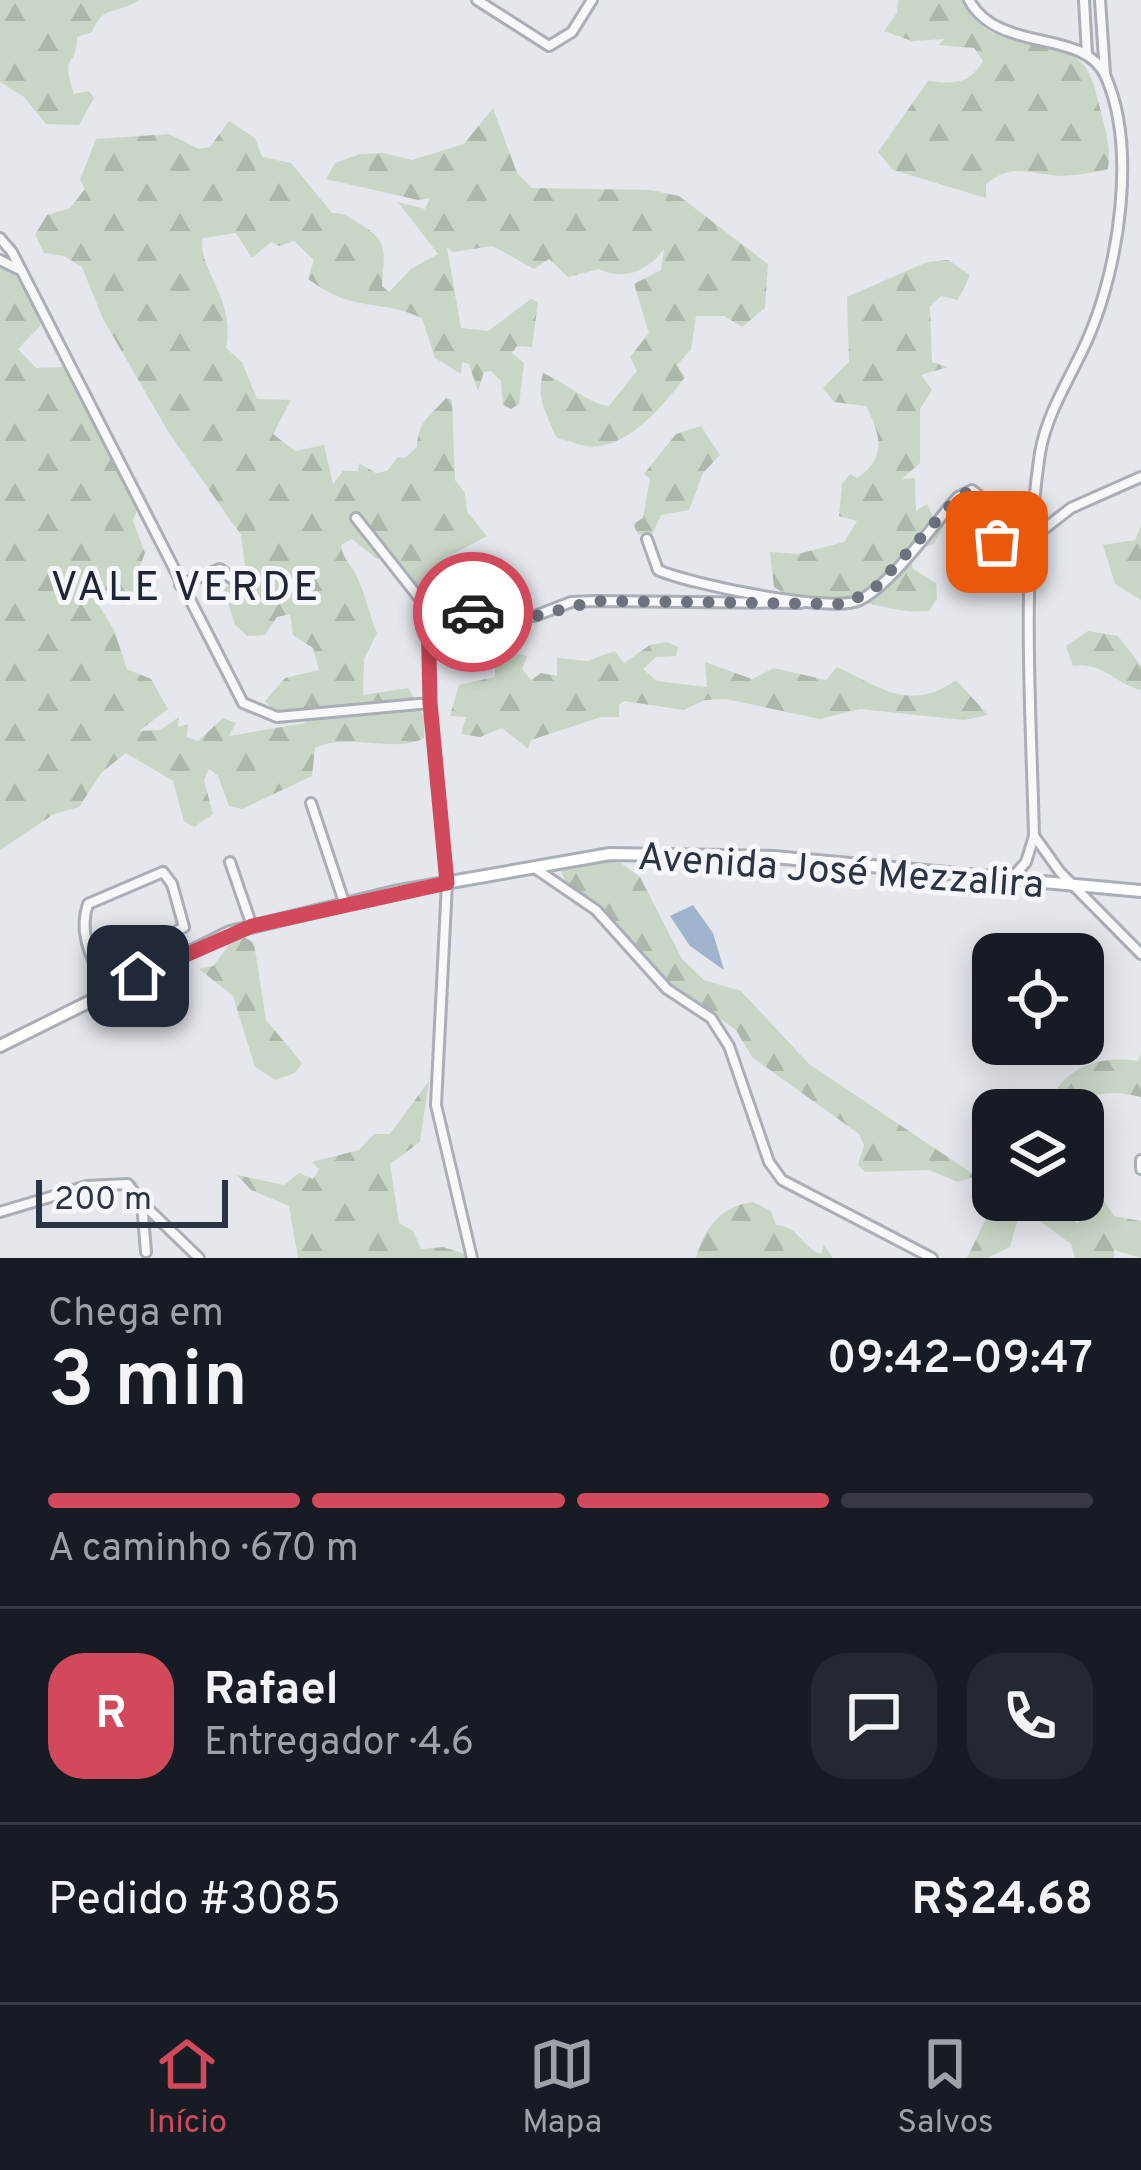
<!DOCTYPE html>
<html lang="pt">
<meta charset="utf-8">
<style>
:root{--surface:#171b24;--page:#242831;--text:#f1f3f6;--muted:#9ea1a6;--line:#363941;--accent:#d1495b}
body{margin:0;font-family:Overpass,sans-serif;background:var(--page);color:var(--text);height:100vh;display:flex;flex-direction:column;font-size:45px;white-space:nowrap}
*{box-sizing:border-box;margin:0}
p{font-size:39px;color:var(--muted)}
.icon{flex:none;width:66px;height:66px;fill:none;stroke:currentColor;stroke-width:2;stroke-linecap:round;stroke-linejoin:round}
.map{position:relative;height:1258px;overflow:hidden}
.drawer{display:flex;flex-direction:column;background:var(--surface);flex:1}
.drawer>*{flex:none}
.fabs{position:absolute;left:972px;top:933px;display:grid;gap:24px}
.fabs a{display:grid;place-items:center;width:132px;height:132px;border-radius:24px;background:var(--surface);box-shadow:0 6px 30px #0003;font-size:60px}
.scale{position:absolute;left:36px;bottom:30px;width:192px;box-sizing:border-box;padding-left:12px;border:6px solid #2b3445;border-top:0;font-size:33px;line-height:42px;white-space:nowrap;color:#2b3445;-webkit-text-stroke:9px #f4f6f9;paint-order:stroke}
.pin{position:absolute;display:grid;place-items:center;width:102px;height:102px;color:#fff;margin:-51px;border-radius:24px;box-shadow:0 6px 18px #0006}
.courier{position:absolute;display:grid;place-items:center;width:120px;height:120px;margin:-60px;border:9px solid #d1495b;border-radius:50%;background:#fff;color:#222;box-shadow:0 3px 15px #0007}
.summary em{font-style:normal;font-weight:600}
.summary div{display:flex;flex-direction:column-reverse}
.summary{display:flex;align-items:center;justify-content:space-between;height:204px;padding:0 48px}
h1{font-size:78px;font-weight:600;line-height:90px}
.bar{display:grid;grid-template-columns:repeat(4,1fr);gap:18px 12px;align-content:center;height:144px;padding:0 48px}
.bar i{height:15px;border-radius:9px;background:var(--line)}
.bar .active{background:var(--accent)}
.bar p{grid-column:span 4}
.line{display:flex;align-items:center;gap:30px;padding:0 48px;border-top:3px solid var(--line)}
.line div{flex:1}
.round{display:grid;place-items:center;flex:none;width:126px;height:126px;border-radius:36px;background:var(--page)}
.tab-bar{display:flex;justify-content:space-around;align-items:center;height:168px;border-top:3px solid var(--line);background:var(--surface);font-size:33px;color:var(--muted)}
.tab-bar a{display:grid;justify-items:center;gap:6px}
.tab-bar .active{color:var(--accent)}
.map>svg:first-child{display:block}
.forest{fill:url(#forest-firs)}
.water{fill:#9fb4cc}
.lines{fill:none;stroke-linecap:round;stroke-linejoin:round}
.street-casing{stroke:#a9aeb7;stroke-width:14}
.secondary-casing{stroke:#a9aeb7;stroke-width:16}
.street{stroke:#f7f8fa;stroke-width:8}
.secondary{stroke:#fff;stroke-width:10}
.done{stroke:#6c737f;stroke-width:12;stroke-dasharray:0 21.6}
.route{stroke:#d1495b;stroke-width:15}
.labels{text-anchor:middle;stroke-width:10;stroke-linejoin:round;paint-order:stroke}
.street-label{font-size:39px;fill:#2b3445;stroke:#f4f6f9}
.neighbourhood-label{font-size:42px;letter-spacing:3px;fill:#1d2536;stroke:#f4f6f9}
</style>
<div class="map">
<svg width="1141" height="1258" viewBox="0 0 1141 1258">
<defs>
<pattern id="forest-firs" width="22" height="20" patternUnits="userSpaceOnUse" patternTransform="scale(3)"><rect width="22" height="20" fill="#c9d6c5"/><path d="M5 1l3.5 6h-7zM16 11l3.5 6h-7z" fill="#adb8ab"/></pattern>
</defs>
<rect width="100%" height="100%" fill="#e4e7ec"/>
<g class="forest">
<path d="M 0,0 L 139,0 C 118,15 104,3 92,32 L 77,37 C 76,72 60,49 74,94 L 89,91 L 94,98 L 79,125 L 46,124 L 24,97 L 0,82 Z"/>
<path d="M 898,0 L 971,0 C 975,58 1056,28 1085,67 C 1094,80 1097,97 1101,112 C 1106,131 1111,149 1108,169 C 1096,172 1074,176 1060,176 C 1031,174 1012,162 986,184 L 986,198 L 893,170 L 878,152 L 928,81 C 953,84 969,85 983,61 L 974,48 L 938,45 L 945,39 L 912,41 L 884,31 L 897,13 Z"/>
<path d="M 493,108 L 517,173 L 532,188 L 651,190 L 679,196 L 768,264 L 765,308 L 742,327 L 724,316 L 696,316 L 691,349 L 677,365 L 685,377 C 660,410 618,460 575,443 C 557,436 559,445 551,425 C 543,406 537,396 543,373 C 563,381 591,405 609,406 L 637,371 L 630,357 L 649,333 L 634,284 L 661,270 L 664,249 C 650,269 625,282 599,269 L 568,277 L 549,259 L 534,269 L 493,246 L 453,252 L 447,248 L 461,328 L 488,331 L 531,299 L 538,302 L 532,347 L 517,346 L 512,353 L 524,363 L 519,404 L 511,409 L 503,405 L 501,381 L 491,371 L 484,372 L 478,391 L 469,364 L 462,362 L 461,374 L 435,358 L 422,318 C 375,297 358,315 308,279 L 314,260 L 294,241 L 279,246 L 271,242 L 252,258 L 236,233 L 203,238 C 196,268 236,297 226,348 L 242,362 L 257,399 L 291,400 L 273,434 L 295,451 L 324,445 L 333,484 L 343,471 L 358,471 L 359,463 L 376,473 L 387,471 L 398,457 L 405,458 L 417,447 C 418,421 430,416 446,398 L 452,400 L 455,480 L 465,493 L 467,512 L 487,536 L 444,559 L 432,589 L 486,610 C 427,605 422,601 383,558 L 377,559 L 352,539 L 341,545 C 342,559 353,566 358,579 C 366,597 369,614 377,633 L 364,659 L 363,695 L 408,688 L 425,718 L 424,738 C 395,754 349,732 315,748 L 312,776 L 242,809 L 229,806 L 218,776 L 209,769 L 204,780 L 213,814 L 194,827 L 184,821 L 173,781 L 126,753 L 102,772 L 79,807 L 54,814 L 0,850 L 0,266 C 24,279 40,296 40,326 L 18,349 L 36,368 L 68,367 L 121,476 L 140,502 L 133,521 L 145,553 L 137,574 L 141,586 L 124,606 L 95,599 L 114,630 L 127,669 L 151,679 L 168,709 L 139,731 L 160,730 L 179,717 L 178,727 L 188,724 L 187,737 L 198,741 L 223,718 L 236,723 L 229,736 L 305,723 L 311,716 L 274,710 L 265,701 L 285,678 L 319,670 L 313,648 L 293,635 L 290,614 L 277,617 L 265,635 L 248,636 L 235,625 L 224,590 L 245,566 L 241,535 L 169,433 L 103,319 L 82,267 L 64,256 L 44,253 L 35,234 L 47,215 L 70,208 L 85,189 L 80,180 L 96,139 L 169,134 L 199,149 L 210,147 L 229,121 L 255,138 L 262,157 L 291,163 L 332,213 C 346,213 348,217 360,224 C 390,242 384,252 382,286 L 389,292 L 411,269 L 438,254 L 398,202 L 425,209 L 430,198 L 418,200 L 326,179 L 335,163 L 360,154 L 383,153 L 412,160 L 464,144 Z"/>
<path d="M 948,260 L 970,275 L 958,300 L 941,296 L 930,306 L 932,362 L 948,367 L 921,375 L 932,390 L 920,409 L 920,463 L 902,479 L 915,478 L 916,511 L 927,504 L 934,519 L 945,523 L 934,544 L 902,554 L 909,557 L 913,569 L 936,583 L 937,599 L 929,611 C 902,613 886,607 861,602 C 828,595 804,608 774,587 L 770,552 L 798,554 L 844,542 L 857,521 L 839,516 L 842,484 L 850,474 L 857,478 C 887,459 881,435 866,406 L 834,402 L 823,388 L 849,362 L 847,297 L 927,262 Z"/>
<polygon points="701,426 720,455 703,473 689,510 661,515 652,534 638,534 633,524 643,518 650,479 644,474 676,434"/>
<polygon points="1141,526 1141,600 1115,584 1103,545 1135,540"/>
<path d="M 1088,631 L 1118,636 L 1141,666 L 1141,690 C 1113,683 1105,662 1073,666 L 1066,646 Z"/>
<path d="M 667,642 L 678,647 L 676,656 L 656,657 L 643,669 L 657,681 L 707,687 L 705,662 L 752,679 L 774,668 L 826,680 L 837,667 C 880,687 910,713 956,680 L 988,715 L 964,720 L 860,709 L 820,719 L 726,699 L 705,700 L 684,710 L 624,701 L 619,705 L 619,717 L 601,717 L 531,740 L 528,749 L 502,728 L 480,737 L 461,734 L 466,717 L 450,716 L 459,685 L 495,677 L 495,649 L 527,656 L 522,669 L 531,680 L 541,673 L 557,676 L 557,658 L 587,661 L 615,651 L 624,663 L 650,645 Z"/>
<polygon points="565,855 621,863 640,877 682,959 704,980 741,991 809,1064 976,1176 958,1182 929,1170 865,1172 858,1165 864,1145 859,1134 752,1057 736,1030 661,977 567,885 558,864"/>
<polygon points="244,937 254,943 266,1020 302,1063 295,1073 275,1080 255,1067 233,996 199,969 213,966 232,941"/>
<path d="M 1141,1054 L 1141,1097 C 1083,1083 1090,1110 1047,1110 C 1060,1067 1099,1055 1138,1061 Z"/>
<polygon points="429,1081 420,1142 390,1164 399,1223 413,1231 421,1249 443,1247 477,1258 298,1258 289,1206 251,1190 237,1175 284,1185 299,1173 313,1179 319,1169 312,1162 359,1150 374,1134 390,1134"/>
<polygon points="1083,1169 1114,1216 1141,1221 1141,1258 1114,1250 1114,1258 1075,1258 1071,1244 1021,1207 1010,1247 987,1258 967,1258 995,1200 1053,1200 1059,1214 1078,1223 1085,1214"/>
<path d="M 753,1202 L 771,1211 L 776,1225 C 799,1226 802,1248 821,1254 L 824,1245 L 833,1258 L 696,1258 C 704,1228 721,1206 753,1202 Z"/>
</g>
<polygon class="water" points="693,905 713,933 724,970 690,946 670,916"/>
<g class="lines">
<g class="street-casing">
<g id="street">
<polyline points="477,0 549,46 572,32 592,0"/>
<path d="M 969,0 C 999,55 1085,27 1106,77 C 1137,149 1119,266 1089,336 C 1073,374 1047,411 1040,453 C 1021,579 1031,709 1034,836 L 1026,862 L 1011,879"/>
<polyline points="1084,0 1087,55"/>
<polyline points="1100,0 1105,73"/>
<polyline points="0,238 12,252 243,703 277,717 430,703"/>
<polyline points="0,260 18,269"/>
<polyline points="356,518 428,609"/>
<path d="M 647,539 L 658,570 C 689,584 833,614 860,600 C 892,584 933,525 958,497 L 972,490 L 987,502 L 997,542 L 1017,550 L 1071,508 L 1141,477"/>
<polyline points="180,585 220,569 231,578"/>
<polyline points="428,609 430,703 447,883 436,1105 472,1258"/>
<polyline points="428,609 535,616 571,602 595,601 801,603"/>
<polyline points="311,803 344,902"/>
<polyline points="1035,837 1060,872 1141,954"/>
<polyline points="230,862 252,926"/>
<polyline points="536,869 596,910 667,989 711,1018 729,1046 769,1162 782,1180 932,1258"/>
<path d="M 100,975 L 184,927 L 172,884 L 163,872 L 88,904 C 77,936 94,961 107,991"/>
<polyline points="1141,1160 1141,1169"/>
<polyline points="143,1204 199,1258"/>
<polyline points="0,1212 87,1186 128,1184 142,1203 146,1252"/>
</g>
</g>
<g class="secondary-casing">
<polyline id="secondary" points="0,1046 230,932 394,892 610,854 774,857 1141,891"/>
</g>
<use href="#street" class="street"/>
<use href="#secondary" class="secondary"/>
</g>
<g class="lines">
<polyline class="done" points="473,612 536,616 595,601 846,604 876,587 958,497 972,490 987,502 997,542"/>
<polyline class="route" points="138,976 252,926 447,883 430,703 428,609 473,612"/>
</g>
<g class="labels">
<g class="street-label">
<text transform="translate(841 869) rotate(4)" y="14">Avenida José Mezzalira</text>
</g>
<g class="neighbourhood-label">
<text x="186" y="600">VALE VERDE</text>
</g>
</g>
</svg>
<div class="fabs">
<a><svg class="icon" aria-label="locate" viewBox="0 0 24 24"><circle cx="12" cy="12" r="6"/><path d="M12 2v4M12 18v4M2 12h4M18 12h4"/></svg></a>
<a><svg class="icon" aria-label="layers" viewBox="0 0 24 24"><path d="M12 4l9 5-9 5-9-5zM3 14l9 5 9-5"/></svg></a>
</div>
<div class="scale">200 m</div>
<div class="pin" style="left:997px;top:542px;background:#ea580c"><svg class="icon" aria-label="bag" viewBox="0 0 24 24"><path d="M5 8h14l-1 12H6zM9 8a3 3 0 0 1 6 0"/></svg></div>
<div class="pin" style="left:138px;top:976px;background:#1f2937"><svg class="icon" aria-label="home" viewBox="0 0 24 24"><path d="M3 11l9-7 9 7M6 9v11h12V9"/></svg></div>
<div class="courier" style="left:473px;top:612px"><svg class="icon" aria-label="car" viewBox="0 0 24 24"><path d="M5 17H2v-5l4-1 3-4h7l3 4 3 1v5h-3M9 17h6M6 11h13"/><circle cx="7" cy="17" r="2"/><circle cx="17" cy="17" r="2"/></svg></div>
</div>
<section class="drawer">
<div class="summary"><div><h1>3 min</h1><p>Chega em</p></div><em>09:42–09:47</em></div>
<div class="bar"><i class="active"></i><i class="active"></i><i class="active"></i><i></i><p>A caminho · 670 m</p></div>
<div class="line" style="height:216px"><b class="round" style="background:var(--accent);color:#fff">R</b><div><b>Rafael</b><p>Entregador · 4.6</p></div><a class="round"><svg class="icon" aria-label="chat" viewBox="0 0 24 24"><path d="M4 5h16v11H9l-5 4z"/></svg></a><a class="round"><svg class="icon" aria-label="phone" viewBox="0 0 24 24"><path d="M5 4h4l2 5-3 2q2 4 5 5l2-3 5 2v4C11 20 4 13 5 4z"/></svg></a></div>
<div class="line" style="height:156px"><div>Pedido #3085</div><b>R$24.68</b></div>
</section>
<nav class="tab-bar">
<a class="active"><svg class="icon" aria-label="home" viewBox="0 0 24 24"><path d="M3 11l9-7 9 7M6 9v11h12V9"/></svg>Início</a>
<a><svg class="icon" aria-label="map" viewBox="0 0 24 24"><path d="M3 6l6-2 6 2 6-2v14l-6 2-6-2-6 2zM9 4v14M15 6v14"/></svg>Mapa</a>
<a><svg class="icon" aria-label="saved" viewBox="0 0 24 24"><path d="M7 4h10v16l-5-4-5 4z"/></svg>Salvos</a>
</nav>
